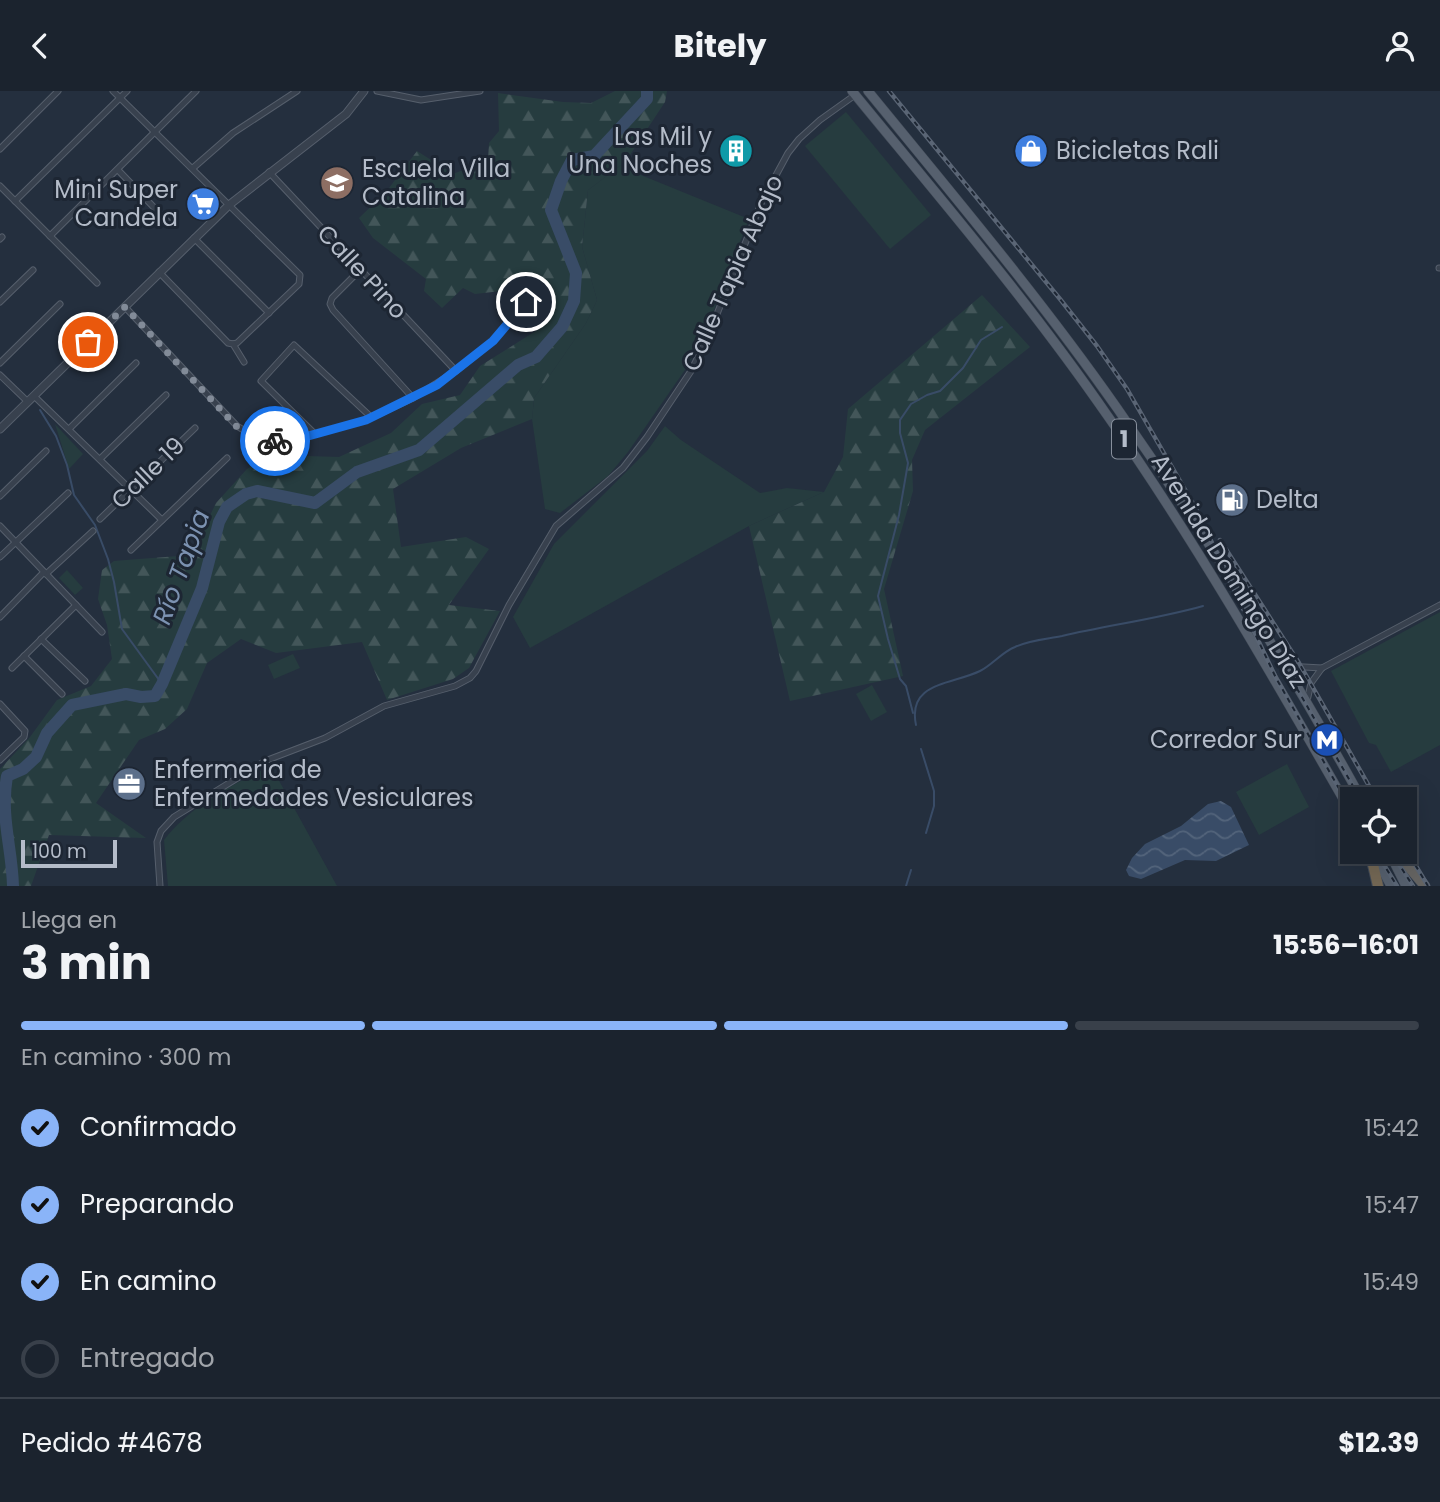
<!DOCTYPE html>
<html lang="es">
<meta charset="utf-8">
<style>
:root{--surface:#1b232e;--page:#242b36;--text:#f1f3f6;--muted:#a0a4aa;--line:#39404a;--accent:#8ab4f8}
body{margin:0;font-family:Poppins,sans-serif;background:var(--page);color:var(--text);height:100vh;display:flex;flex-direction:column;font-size:26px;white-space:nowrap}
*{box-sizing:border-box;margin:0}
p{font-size:23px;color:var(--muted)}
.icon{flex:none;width:38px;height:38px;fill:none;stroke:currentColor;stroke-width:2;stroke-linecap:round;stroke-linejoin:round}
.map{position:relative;height:795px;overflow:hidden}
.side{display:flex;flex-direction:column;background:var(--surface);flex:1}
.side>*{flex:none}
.fabs{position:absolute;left:1340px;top:696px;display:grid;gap:14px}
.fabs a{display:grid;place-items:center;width:77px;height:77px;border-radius:0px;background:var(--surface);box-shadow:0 7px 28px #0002,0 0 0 2px var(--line);font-size:35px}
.scale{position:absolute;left:21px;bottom:18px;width:96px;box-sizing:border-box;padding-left:7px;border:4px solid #b4bcc9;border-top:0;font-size:19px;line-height:24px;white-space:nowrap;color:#b4bcc9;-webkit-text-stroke:5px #1d2633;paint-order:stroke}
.pin{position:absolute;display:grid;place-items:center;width:60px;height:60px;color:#fff;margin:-30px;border:4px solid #fff;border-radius:50%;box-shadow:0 2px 7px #0007}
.courier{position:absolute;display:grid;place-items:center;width:70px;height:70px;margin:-35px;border:5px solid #1a73e8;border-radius:50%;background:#fff;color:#222;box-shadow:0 2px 9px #0007}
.headline em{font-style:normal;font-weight:700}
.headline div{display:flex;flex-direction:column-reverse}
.headline{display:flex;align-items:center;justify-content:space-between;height:119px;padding:0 21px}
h1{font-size:46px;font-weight:700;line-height:52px}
.bar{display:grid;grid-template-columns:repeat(4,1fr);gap:10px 7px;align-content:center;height:84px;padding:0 21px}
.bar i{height:9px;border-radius:5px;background:var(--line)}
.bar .active{background:var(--accent)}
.bar p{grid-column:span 4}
.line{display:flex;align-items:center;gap:18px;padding:0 21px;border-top:2px solid var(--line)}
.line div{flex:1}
ol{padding:0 21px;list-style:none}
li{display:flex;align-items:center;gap:21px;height:77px}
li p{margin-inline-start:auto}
li .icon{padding:7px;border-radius:50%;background:var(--accent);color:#111;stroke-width:4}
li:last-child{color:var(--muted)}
li i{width:38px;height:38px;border:4px solid var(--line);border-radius:50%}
header{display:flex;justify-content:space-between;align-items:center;height:91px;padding:0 21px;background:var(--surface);font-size:32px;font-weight:700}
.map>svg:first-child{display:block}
.green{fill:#263c3f}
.forest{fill:url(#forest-firs)}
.water{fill:url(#water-waves)}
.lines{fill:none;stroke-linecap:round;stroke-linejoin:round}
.stream{stroke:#394c67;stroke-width:2}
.river{stroke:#394c67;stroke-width:12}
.minor-casing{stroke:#565f6c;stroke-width:7}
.tertiary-casing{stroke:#565f6c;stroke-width:9}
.primary-casing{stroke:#414a57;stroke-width:10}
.trunk-casing{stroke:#434c59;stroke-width:11}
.motorway-casing{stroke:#434c59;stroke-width:12}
.minor{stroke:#38414e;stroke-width:5}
.tertiary{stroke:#38414e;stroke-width:7}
.primary{stroke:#56606e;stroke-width:9}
.trunk{stroke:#656462;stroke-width:10}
.motorway{stroke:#746855;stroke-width:10}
.rail-casing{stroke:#5a6575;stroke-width:4.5}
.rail{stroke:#1d2633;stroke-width:2;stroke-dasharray:5;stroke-linecap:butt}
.done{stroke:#828b98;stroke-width:7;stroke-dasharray:0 12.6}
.route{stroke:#1a73e8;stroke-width:9}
.labels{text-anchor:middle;stroke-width:6;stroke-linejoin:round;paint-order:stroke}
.shield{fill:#1d2633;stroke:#878f9c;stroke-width:2}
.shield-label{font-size:23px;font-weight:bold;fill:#b4bcc9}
.poi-label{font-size:24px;fill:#b4bcc9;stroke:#1d2633;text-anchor:start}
.street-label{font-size:24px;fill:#b4bcc9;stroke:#1d2633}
.water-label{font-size:26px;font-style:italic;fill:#7c92b1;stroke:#1d2633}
</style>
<header><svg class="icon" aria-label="back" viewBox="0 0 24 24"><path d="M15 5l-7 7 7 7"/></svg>Bitely<svg class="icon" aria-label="person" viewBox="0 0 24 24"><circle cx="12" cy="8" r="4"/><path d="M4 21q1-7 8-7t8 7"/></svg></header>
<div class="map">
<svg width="1440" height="795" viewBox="0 0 1440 795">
<defs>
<pattern id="forest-firs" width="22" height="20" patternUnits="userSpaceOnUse" patternTransform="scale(1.75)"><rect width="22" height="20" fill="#263c3f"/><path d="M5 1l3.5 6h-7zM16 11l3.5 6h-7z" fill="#435659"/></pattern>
<pattern id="water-waves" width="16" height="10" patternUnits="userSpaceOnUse" patternTransform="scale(1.75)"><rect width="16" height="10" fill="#394c67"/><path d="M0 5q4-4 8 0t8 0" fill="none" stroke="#53647b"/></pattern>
</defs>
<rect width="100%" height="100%" fill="#242f3e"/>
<g class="green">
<polygon points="846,21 931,124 890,158 805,55"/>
<polygon points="626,70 636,82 749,128 704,245 687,276 628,361 608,385 560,422 545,418 532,328 534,307 586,232 597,209 582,156 588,99"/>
<polygon points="55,333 83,363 69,378"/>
<polygon points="665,335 681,349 760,402 787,397 824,401 749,435 530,557 513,526 554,453 647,360"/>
<polygon points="67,479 83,497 75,504 59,487"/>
<polygon points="1440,521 1440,654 1391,681 1376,654 1369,652 1331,580"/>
<polygon points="293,563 300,577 274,588 268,574"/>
<polygon points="872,594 887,621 871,630 856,603"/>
<polygon points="1287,673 1309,716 1259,744 1236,701"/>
<path d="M 271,675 L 337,795 L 168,795 L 164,749 C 190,715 233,693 271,675 Z"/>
</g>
<g class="forest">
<polygon points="615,0 667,0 665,11 626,70 588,99 582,156 597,209 586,232 534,307 532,328 461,357 393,398 401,456 466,446 489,458 449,514 500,520 469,577 453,588 387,609 362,551 276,562 241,548 207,572 187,618 165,638 139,649 96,712 146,747 49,744 31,795 0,795 0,678 30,646 57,609 91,595 112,568 107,534 98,508 102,479 114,470 191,464 216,412 247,378 271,364 339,366 391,342 422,313 460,304 480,275 542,236 541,210 529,197 475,203 463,197 442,217 424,200 426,188 373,147 359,127 386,101 417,60 453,83 488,69 489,52 499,40 498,2 563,11 591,12"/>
<polygon points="982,204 1030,256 925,339 912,369 913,400 884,498 903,585 790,610 749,435 824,401 843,366 848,318"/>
</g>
<polygon class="water" points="1221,710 1231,716 1249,754 1216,770 1185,769 1141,788 1129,785 1126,779 1132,767 1145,753 1181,735 1208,713"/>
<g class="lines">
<g class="stream">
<polyline points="40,319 56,345 67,374 74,404 95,434 108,468 114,491 122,538 162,593"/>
<polyline points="913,622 906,595 900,588 888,548 878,505 899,424 908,372 900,342 900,329 911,313 927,304 940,300 963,277 981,249 1002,236"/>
<path d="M 916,634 C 907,591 951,594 980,580 C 992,574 1002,561 1015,556 C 1029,549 1047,548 1062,545 C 1109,534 1157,528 1203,515"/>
<polyline points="921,658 934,700 934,715 926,742"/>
<polyline points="906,795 911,779"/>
</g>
<path class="river" d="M 13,795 C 12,756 0,726 7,685 L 23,678 L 36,666 L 47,642 L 72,614 L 126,603 L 141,606 L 155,605 L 162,593 L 202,497 L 219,431 L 227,416 L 246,403 L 257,400 L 315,412 L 357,381 L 419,359 L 518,274 L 536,266 L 562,236 L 574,210 L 576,182 L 551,119 L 561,90 L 572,69 L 594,65 L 647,8 L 647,0"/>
<g class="minor-casing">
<g id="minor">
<polyline points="113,0 300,184 299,193 237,252 233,253"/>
<polyline points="377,0 421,9 480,0"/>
<polyline points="0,58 58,0"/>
<polyline points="193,77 233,42 297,0"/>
<polyline points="118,79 168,131"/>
<polyline points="269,81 456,280"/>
<polyline points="0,95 97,192"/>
<polyline points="15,110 127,0"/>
<polyline points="50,145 196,0"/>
<polyline points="194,147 269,222"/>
<polyline points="0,148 2,146"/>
<polyline points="1439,177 1440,177"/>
<polyline points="361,178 332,207 330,213 333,219 413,307"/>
<polyline points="159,181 228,252 233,253 244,271"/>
<polyline points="0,211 33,179"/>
<polyline points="125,216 237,335 256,347 283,352 366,329 413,307 456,280 493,250 526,211"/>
<polyline points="0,272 60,213"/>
<polyline points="0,284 28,311"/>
<polyline points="34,305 162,429"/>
<polyline points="69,338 136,272"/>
<polyline points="315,343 261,290 294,254 371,326"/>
<polyline points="100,368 166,304"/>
<polyline points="0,405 46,360"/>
<polyline points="100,428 195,337"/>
<polyline points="0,435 102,541"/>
<polyline points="131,459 227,367"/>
<polyline points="0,466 68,402"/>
<polyline points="46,483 93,440"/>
<polyline points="0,526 44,481"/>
<polyline points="41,548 85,590"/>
<polyline points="24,565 62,603"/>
<polyline points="1286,575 1322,577"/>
<polyline points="12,577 76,514"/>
<polyline points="1307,610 1311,592 1322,577 1440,514"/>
<polyline points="0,613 25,640 24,646 0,669"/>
<polyline points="160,795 157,751 161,740 174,726 265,670 325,647 384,615 455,595 470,587 476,580 509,514 556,435 623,377 647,346 691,280 709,243 762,110 788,62 799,48 820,29 855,4"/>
</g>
</g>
<g class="tertiary-casing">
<polyline id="tertiary" points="0,338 229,114 346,23 364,0"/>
</g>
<g class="primary-casing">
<g id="primary">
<path d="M 852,0 C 939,106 1029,211 1107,324 C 1197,452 1275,589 1353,725"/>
<path d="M 868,0 C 953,104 1040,207 1117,317 C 1205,443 1288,574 1362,709"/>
<polyline points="1373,761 1391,795"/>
<polyline points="1389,761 1406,795"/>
</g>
</g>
<g class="trunk-casing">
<polyline id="trunk" points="1396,761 1425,795"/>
</g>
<g class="motorway-casing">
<polyline id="motorway" points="1370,761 1378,795"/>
</g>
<use href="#minor" class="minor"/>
<use href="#tertiary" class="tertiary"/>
<use href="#primary" class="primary"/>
<use href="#trunk" class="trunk"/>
<use href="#motorway" class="motorway"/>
<g class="rail-casing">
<g id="rail">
<polyline points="889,0 1060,208 1097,255 1127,298 1195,416 1276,587 1353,722"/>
<polyline points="1220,449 1299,572 1377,709"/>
<polyline points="1270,555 1299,601 1361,709"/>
<polyline points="1405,757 1428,795"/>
<polyline points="1376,761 1397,795"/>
<polyline points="1391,761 1413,795"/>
</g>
</g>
<use href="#rail" class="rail"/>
</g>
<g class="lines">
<polyline class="done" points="88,251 125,216 236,335 256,347 275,350"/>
<polyline class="route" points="275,350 283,352 366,329 437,294 493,250 526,211"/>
</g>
<defs>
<g id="building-disc" transform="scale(1.75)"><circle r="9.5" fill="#0f9aa8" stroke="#1d2633"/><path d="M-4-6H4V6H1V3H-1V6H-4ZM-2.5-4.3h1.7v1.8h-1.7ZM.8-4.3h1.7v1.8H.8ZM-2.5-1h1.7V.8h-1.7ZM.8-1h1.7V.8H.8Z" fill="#fff"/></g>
<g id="shop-disc" transform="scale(1.75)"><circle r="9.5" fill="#3f7fe0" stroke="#1d2633"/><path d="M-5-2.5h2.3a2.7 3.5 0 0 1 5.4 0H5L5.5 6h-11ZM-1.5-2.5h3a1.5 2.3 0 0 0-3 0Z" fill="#fff"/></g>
<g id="school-disc" transform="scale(1.75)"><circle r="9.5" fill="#8d6e63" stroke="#1d2633"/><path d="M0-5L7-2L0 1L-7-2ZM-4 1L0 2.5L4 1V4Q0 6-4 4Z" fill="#fff"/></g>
<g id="supermarket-disc" transform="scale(1.75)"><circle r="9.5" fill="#3f7fe0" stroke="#1d2633"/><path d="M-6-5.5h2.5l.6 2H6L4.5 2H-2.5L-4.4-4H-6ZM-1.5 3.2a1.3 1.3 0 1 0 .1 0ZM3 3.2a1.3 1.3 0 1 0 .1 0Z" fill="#fff"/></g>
<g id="fuel-disc" transform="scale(1.75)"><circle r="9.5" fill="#5c6f8a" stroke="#1d2633"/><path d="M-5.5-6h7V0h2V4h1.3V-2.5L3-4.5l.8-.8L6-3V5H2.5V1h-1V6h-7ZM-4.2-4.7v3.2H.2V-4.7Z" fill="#fff"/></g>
<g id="metro-disc" transform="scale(1.75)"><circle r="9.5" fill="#1a4fb4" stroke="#1d2633"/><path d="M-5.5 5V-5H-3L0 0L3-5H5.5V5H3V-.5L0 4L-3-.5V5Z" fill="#fff"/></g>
<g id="office-disc" transform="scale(1.75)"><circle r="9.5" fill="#5c6f8a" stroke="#1d2633"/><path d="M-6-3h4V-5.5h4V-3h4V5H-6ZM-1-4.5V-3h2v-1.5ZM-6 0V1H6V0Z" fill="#fff"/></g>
</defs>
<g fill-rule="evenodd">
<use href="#building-disc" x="736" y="60"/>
<use href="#shop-disc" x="1031" y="60"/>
<use href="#school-disc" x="337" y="92"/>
<use href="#supermarket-disc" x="203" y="113"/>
<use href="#fuel-disc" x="1232" y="409"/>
<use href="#metro-disc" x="1327" y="649"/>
<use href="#office-disc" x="129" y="693"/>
</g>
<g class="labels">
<rect class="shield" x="1112" y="328.5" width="24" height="39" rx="5"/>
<g class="shield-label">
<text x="1124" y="356">1</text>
</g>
<g class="poi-label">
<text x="712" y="54" text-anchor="end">Las Mil y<tspan x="712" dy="28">Una Noches</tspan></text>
<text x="1056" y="68">Bicicletas Rali</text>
<text x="362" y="86">Escuela Villa<tspan x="362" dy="28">Catalina</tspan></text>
<text x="178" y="107" text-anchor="end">Mini Super<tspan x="178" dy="28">Candela</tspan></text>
<text x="1256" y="417">Delta</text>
<text x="1302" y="657" text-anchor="end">Corredor Sur</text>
<text x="154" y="687">Enfermeria de<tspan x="154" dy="28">Enfermedades Vesiculares</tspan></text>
</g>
<g class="street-label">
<text transform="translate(362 181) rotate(47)" y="8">Calle Pino</text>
<text transform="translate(733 182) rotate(-66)" y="8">Calle Tapia Abajo</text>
<text transform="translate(148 382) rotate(-44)" y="8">Calle 19</text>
<text transform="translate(1229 480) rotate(58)" y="8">Avenida Domingo Díaz</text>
</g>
<g class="water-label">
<text transform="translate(181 476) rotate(-70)" y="9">Río Tapia</text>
</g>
</g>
</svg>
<div class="fabs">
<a><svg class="icon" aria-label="locate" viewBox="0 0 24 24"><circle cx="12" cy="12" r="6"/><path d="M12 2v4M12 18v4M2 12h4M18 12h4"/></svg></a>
</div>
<div class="scale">100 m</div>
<div class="pin" style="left:88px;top:251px;background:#ea580c"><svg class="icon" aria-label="bag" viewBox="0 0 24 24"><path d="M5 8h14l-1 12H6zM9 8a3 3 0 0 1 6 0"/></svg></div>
<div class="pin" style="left:526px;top:211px;background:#1f2937"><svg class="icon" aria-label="home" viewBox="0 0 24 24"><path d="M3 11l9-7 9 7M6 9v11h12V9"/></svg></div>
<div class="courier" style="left:275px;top:350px"><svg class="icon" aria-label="bike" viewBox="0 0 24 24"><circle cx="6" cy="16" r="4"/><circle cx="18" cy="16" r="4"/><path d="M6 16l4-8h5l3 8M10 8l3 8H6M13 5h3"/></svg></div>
</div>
<section class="side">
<div class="headline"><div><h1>3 min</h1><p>Llega en</p></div><em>15:56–16:01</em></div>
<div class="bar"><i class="active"></i><i class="active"></i><i class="active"></i><i></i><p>En camino · 300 m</p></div>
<ol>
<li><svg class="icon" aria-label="check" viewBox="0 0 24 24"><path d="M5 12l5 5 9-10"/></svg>Confirmado<p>15:42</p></li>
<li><svg class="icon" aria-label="check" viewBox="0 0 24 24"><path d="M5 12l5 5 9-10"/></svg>Preparando<p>15:47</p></li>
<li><svg class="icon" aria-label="check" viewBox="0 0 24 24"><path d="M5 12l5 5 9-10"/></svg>En camino<p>15:49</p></li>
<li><i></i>Entregado</li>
</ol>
<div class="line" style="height:91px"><div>Pedido #4678</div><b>$12.39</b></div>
</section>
